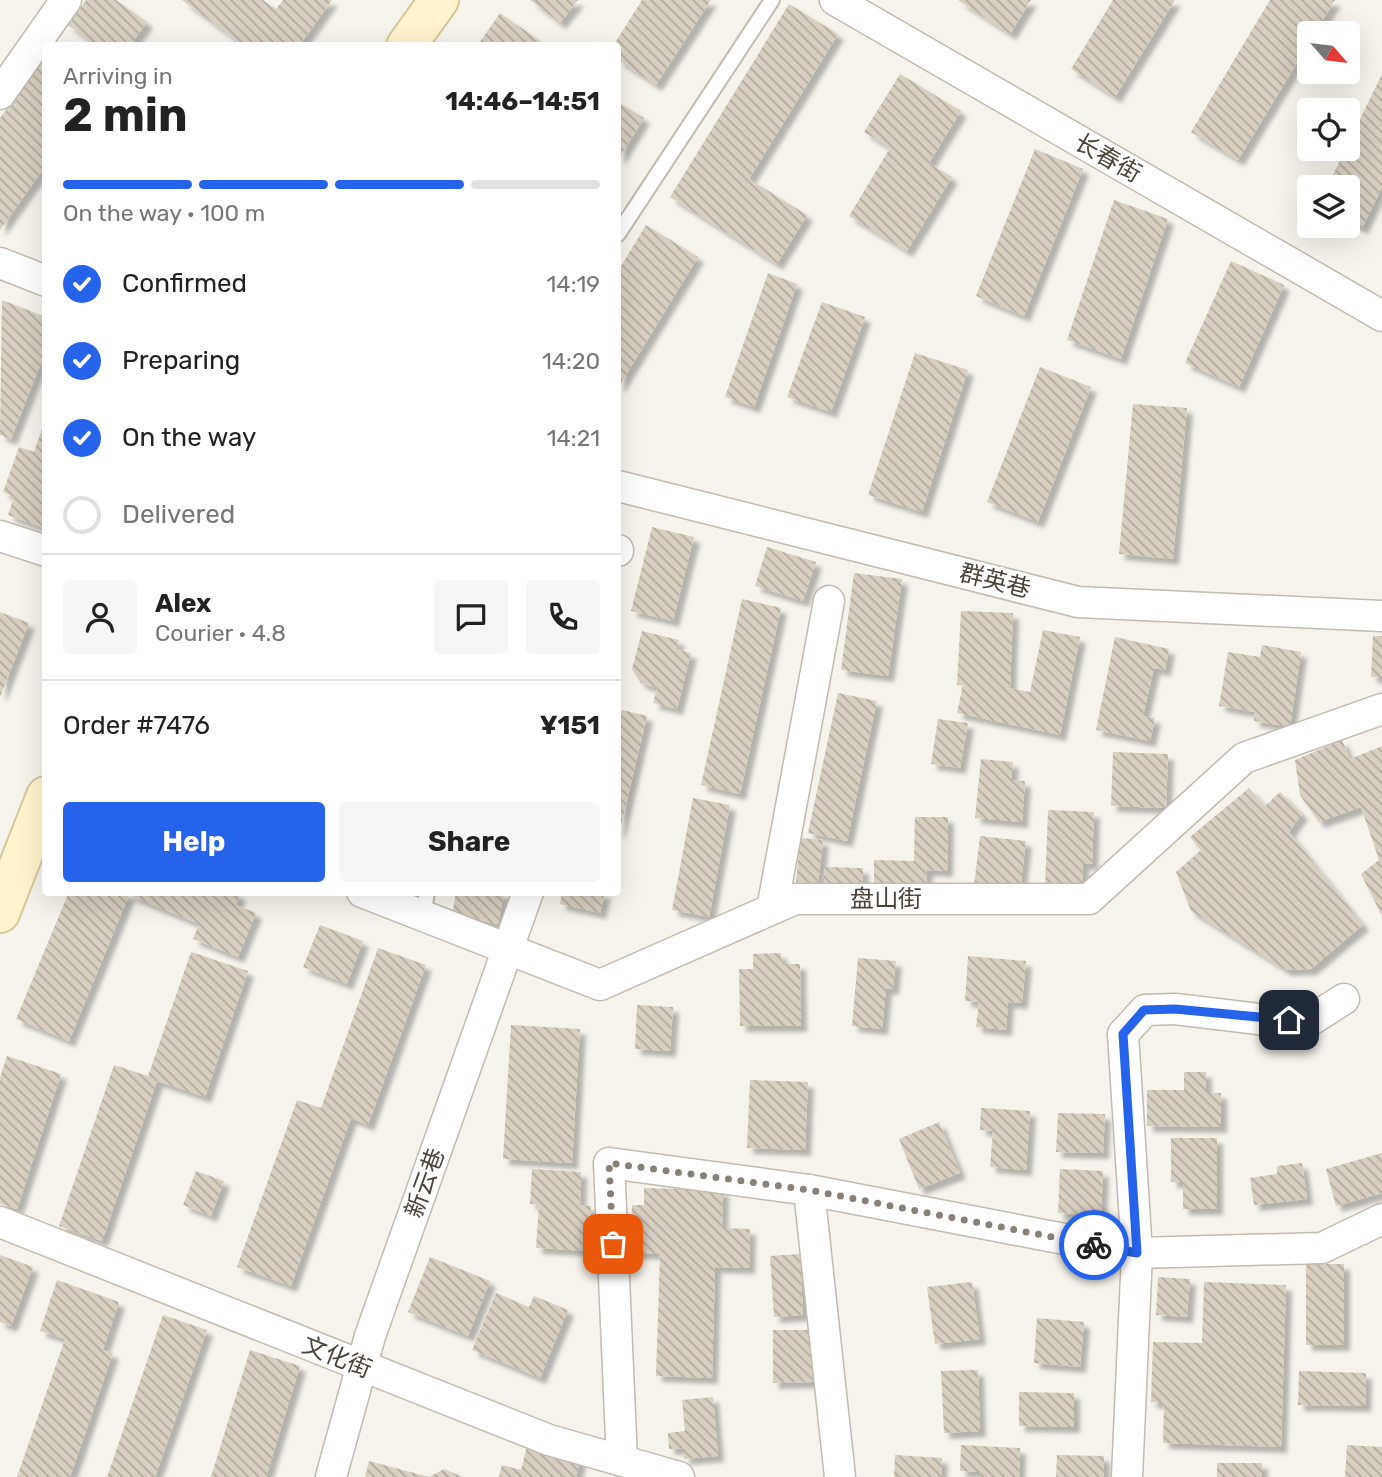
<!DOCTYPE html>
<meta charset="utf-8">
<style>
:root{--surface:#fff;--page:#f6f6f6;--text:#222;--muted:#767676;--line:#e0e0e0;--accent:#2563eb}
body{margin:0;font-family:Rubik,"Noto Sans SC",sans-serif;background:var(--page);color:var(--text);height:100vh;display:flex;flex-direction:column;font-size:26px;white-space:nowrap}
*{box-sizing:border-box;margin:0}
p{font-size:23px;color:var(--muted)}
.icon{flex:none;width:38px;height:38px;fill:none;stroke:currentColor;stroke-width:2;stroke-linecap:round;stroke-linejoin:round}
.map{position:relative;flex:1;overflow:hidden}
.details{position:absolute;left:42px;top:42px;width:579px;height:854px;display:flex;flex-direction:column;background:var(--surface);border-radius:7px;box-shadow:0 7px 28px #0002}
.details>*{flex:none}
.needle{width:46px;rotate:118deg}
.controls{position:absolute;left:1297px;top:21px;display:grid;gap:14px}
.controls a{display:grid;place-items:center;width:63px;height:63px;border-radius:7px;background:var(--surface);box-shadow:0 7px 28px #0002;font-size:35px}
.pin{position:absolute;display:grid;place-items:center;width:60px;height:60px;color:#fff;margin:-30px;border-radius:14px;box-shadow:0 4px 10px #0006}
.courier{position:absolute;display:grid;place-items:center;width:70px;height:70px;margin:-35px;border:5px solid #2563eb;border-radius:50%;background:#fff;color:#222;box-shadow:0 2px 9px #0007}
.head em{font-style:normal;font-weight:700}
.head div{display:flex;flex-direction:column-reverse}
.head{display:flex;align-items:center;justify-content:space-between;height:119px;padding:0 21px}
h1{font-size:46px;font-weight:700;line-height:52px}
.bar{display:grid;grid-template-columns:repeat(4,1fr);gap:10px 7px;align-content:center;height:84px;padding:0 21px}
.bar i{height:9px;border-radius:5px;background:var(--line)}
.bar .active{background:var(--accent)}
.bar p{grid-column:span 4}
.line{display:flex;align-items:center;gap:18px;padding:0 21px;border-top:2px solid var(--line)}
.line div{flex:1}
.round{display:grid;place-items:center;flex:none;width:74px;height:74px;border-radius:7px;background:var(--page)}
ol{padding:0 21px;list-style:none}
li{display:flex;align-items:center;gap:21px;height:77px}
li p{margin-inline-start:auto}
li .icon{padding:7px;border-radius:50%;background:var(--accent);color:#fff;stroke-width:4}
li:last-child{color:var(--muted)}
li i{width:38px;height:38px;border:4px solid var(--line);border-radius:50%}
.primary-button{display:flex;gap:14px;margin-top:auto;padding:14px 21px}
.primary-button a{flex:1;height:80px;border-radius:7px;background:var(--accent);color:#fff;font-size:28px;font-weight:700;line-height:80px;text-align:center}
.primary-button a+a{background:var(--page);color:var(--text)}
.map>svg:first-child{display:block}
.building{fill:url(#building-back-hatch);filter:url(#shadow)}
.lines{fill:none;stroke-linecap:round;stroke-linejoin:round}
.lane-casing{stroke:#c2bbae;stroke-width:18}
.street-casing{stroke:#c2bbae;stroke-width:33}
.secondary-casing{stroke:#d6c79b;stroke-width:42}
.lane{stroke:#fff;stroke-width:14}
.street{stroke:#fff;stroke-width:30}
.secondary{stroke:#fff3cd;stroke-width:38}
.done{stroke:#878178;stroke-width:7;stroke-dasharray:0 12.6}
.route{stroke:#2563eb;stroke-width:9}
.labels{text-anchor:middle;stroke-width:6;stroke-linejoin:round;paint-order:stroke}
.street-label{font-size:24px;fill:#4b4439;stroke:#fff}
</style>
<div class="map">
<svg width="1382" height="1477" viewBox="0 0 1382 1477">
<defs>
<pattern id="building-back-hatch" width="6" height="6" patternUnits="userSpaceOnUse" patternTransform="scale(1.75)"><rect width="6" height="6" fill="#d8cfc1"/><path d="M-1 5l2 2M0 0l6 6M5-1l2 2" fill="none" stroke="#b1aa9e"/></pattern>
<filter id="shadow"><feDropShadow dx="6" dy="6" stdDeviation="2" flood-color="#0004"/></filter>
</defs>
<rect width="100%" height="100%" fill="#f6f3ec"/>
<g class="building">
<polygon points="86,0 116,0 147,22 130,46 97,46 68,25"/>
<polygon points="182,0 263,0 276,9 283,0 332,0 299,46 244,46"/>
<polygon points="530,0 578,0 560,23"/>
<polygon points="642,0 711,0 656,85 618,60 618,46 613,46"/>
<polygon points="958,0 1031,0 1010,34"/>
<polygon points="1113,0 1175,0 1115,97 1071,69"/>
<polygon points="1270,0 1335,0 1315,33 1309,33 1309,43 1238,160 1191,132"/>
<polygon points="789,4 838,34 749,179 807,215 777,264 670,197"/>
<polygon points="500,13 547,46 477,46"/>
<polygon points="46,54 46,165 0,230 0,118"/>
<polygon points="900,74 961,111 929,163 952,177 907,251 849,216 890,148 864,132"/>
<polygon points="1382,74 1382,187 1362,228 1348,221 1348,187 1327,187"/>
<polygon points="618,102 644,118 618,160"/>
<polygon points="1035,149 1083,169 1024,316 976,296"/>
<polygon points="1114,200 1168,219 1121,359 1067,340"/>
<polygon points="646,225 698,257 618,388 618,271"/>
<polygon points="1231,261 1284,285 1239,387 1185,363"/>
<polygon points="768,273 797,284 754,407 725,397"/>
<polygon points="2,300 46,317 46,350 11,439 0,435"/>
<polygon points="822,302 865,317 831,412 787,397"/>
<polygon points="915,353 968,370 922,512 868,495"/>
<polygon points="1040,367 1091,387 1038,522 987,502"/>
<polygon points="1133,404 1187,408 1173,559 1119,554"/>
<polygon points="45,420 46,420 46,529 8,515 14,497 3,492 19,447 34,452"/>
<polygon points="652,527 694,537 673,621 631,611"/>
<polygon points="767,547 816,562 803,601 755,586"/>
<polygon points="854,573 902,579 888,676 841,670"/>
<polygon points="742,599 781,608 740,794 701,785"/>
<polygon points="961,611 1013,613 1010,688 1030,692 1043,630 1080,637 1060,735 957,713 963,685 957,685"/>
<polygon points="0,612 29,623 0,697"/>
<polygon points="642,631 679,640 676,649 691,653 677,709 653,703 657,688 641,683 632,669"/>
<polygon points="1373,636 1382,636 1382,678 1371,677"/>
<polygon points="1115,637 1169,649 1165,670 1154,668 1143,716 1155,718 1150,741 1096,730"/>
<polygon points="1262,645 1301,652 1290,727 1254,721 1255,712 1219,706 1228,652 1260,657"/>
<polygon points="838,693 877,701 847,841 808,833"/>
<polygon points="618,709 647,716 619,834 618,834"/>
<polygon points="938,719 968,723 960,768 931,764"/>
<polygon points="1342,740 1350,759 1382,746 1382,916 1361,874 1379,860 1361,807 1319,822 1300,795 1295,760"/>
<polygon points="1113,752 1168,754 1166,808 1111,806"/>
<polygon points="981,759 1013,762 1011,780 1025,781 1022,822 975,818"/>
<polygon points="1249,788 1265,806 1280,792 1302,814 1289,832 1363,925 1311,969 1286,970 1191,911 1176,872 1201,850 1190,837"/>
<polygon points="693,798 730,805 709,917 672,910"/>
<polygon points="1048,810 1094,812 1092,864 1083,864 1082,890 1045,888"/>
<polygon points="915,817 948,817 947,871 927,870 926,889 874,888 874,860 914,861"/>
<polygon points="980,836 1026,841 1020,890 974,885"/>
<polygon points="800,838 823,840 818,884 796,882"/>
<polygon points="824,867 863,868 863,891 824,891"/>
<polygon points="69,892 235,892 240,895 236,905 256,913 238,957 193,939 199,924 129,895 69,1041 16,1019"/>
<polygon points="456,892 504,892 498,924 452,915"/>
<polygon points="562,892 605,892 600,913 560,904"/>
<polygon points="320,925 363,941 347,984 303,967"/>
<polygon points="378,948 426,965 368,1125 351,1118 291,1286 237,1267 297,1100 321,1108"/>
<polygon points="191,952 248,971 205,1097 157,1081 102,1241 59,1226 114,1065 148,1076"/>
<polygon points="781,953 782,964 800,964 801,1026 740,1026 739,969 753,969 753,954"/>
<polygon points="968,956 1026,961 1022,1003 1008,1002 1006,1030 976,1027 979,1002 965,1001"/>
<polygon points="858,958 896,961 893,989 886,988 882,1029 852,1026"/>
<polygon points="637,1005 673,1007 670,1051 635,1049"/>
<polygon points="511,1025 580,1029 572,1163 503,1159"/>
<polygon points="7,1056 61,1074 17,1209 0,1204 0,1078"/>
<polygon points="1184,1072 1206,1072 1206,1093 1221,1093 1221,1127 1147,1126 1147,1090 1184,1090"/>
<polygon points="750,1080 808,1082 805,1150 747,1148"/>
<polygon points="981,1108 1030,1111 1026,1170 990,1167 993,1131 980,1130"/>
<polygon points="1058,1113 1105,1114 1103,1153 1056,1152"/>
<polygon points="939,1122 960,1173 919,1189 899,1139"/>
<polygon points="1171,1138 1217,1138 1217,1209 1183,1209 1183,1182 1171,1182"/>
<polygon points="1382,1153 1382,1193 1336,1206 1326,1169"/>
<polygon points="1302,1163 1307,1199 1254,1205 1250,1178 1277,1174 1277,1166"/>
<polygon points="532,1169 581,1172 580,1205 591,1206 589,1251 536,1248 539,1204 530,1204"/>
<polygon points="1060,1169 1103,1171 1101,1215 1058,1213"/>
<polygon points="196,1171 224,1181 211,1216 183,1205"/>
<polygon points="644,1188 723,1190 722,1228 750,1229 749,1268 715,1267 712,1378 656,1376 660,1254 631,1253 632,1205 644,1205"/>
<polygon points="800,1254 803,1315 774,1317 770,1256"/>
<polygon points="0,1255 33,1267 11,1326 0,1322"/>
<polygon points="430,1257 490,1281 468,1336 408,1312"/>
<rect x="1306" y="1264" width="38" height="81"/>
<polygon points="1158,1277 1190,1279 1187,1317 1156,1315"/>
<polygon points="57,1280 119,1302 103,1350 113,1353 70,1477 17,1477 65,1339 40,1331"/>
<polygon points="972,1282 980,1339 935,1344 927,1287"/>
<polygon points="1204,1282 1286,1285 1281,1447 1163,1443 1164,1403 1151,1402 1153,1342 1202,1343"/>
<polygon points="496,1293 529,1307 534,1296 568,1310 540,1378 472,1350"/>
<polygon points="163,1315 207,1330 155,1477 107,1477"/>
<polygon points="1037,1318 1084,1322 1080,1367 1034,1363"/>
<polygon points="773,1330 811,1330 811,1345 819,1345 818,1365 813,1368 812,1382 773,1383"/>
<polygon points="250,1350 300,1366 266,1477 211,1477"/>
<polygon points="978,1370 980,1431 944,1433 941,1371"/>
<polygon points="1299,1371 1366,1373 1365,1406 1298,1405"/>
<polygon points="1019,1392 1074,1393 1074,1427 1019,1426"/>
<polygon points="713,1397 718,1456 684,1459 684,1448 669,1449 668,1433 685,1431 682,1400"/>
<polygon points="961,1445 1020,1448 1019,1477 980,1477 980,1472 960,1471"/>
<polygon points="1347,1445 1382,1447 1382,1477 1345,1477"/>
<polygon points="527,1446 581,1458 576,1477 499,1477 502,1465 521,1470"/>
<polygon points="895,1455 942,1458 941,1477 894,1477"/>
<polygon points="1057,1455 1104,1456 1104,1477 1056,1477"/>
<polygon points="369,1461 429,1477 444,1469 463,1477 365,1477"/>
<rect x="1217" y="1463" width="45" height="14"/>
</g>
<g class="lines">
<g class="lane-casing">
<g id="lane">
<polyline points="618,234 772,0"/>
<polyline points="423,917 427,892"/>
</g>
</g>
<g class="street-casing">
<g id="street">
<polyline points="835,0 1382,316"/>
<polyline points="0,94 66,0"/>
<polyline points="0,263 46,281"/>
<polyline points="618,486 1078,602 1382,616"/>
<polyline points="0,536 46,551"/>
<polyline points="618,551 618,550"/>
<polyline points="362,892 600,985 795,899 1089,899 1244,758 1382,709"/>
<polyline points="772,909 829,601"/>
<polyline points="809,1190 840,1477"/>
<polyline points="0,1222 549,1440 679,1477"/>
<polyline points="622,1461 609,1163 809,1190 1137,1253 1322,1248 1382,1219"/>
<polyline points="331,1477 370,1336 528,892"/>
<polyline points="1127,1477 1137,1253 1123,1034 1145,1010 1175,1009 1267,1020 1311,1020 1344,999"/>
</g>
</g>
<g class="secondary-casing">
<g id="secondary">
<polyline points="406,46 439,0"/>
<polyline points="0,913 46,796"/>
</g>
</g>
<use href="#lane" class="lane"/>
<use href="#street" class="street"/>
<use href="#secondary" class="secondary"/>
</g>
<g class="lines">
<polyline class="done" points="613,1244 609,1163 809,1190 1094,1245"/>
<polyline class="route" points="1094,1245 1137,1253 1123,1034 1144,1010 1175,1009 1289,1020"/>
</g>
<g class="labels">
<g class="street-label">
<text transform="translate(1108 158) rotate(30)" y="8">长春街</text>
<text transform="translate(995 581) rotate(14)" y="8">群英巷</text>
<text x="886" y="907">盘山街</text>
<text transform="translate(425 1183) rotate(-70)" y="8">新云巷</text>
<text transform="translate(337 1357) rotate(22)" y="8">文化街</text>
</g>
</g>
</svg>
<div class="controls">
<a><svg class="needle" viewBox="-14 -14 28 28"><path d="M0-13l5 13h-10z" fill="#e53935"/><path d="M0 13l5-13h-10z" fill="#767676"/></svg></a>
<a><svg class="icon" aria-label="locate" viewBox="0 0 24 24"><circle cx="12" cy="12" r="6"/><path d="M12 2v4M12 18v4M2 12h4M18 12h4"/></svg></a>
<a><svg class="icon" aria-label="layers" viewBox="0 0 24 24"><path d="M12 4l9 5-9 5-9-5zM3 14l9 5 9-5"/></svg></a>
</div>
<div class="pin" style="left:613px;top:1244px;background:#ea580c"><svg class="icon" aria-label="bag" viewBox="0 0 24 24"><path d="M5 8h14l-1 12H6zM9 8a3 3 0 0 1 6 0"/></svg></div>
<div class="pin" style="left:1289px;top:1020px;background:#1f2937"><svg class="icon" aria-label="home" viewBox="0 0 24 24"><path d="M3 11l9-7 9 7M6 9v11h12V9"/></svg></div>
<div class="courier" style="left:1094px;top:1245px"><svg class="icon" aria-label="bike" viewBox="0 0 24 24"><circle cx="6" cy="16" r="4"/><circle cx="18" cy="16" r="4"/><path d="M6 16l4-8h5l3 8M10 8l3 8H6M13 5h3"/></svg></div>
<section class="details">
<div class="head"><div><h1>2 min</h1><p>Arriving in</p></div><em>14:46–14:51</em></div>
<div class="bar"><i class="active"></i><i class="active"></i><i class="active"></i><i></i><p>On the way · 100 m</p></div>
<ol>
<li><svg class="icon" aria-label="check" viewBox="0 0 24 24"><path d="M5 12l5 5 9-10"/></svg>Confirmed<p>14:19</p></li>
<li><svg class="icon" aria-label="check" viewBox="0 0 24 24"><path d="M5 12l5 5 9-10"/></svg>Preparing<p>14:20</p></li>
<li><svg class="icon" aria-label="check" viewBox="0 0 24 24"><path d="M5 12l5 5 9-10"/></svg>On the way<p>14:21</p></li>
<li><i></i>Delivered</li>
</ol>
<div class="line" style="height:126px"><a class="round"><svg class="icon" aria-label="person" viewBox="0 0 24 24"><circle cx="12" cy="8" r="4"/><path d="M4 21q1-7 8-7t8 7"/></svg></a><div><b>Alex</b><p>Courier · 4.8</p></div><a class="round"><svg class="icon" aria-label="chat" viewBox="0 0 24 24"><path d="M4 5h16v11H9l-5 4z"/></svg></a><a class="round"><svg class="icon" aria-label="phone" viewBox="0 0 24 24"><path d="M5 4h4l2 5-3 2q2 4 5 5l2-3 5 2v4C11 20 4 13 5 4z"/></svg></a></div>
<div class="line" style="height:91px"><div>Order #7476</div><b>¥151</b></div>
<div class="primary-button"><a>Help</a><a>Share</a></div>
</section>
</div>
